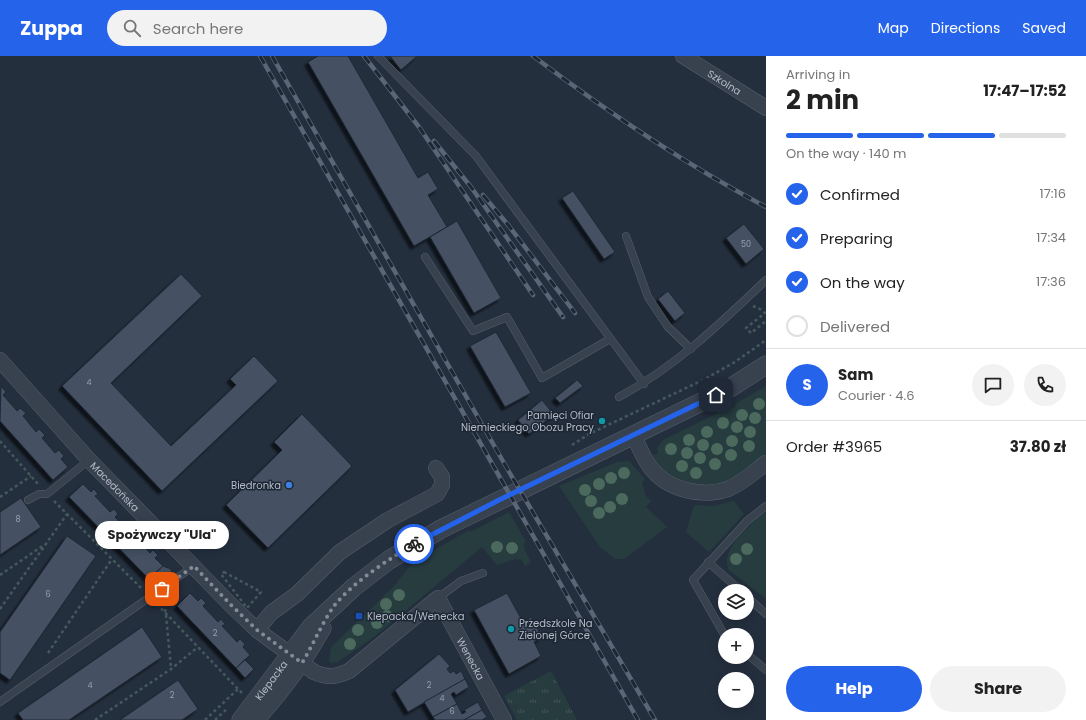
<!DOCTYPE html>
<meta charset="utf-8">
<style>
:root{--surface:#fff;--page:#f2f2f2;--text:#222;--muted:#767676;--line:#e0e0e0;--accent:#2563eb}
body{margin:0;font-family:Poppins,sans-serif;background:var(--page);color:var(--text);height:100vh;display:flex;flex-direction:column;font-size:15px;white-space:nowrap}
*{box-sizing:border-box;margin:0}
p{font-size:13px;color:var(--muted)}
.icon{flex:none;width:22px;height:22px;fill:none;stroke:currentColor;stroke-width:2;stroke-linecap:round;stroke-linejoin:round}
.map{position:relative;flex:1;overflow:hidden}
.panel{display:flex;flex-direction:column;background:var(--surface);width:320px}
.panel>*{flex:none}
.tools{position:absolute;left:718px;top:528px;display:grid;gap:8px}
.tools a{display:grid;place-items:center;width:36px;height:36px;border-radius:50%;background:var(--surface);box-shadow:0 2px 10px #0003;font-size:20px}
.pin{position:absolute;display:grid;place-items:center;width:34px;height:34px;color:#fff;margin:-17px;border-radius:8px;box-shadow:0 2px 6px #0006}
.courier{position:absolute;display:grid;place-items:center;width:40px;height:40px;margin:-20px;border:3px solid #2563eb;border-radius:50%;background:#fff;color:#222;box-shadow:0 1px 5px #0007}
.bubble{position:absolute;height:28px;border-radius:14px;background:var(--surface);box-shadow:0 2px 10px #0003;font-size:13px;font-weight:700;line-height:28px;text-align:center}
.head em{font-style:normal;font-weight:700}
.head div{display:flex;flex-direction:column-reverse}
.head{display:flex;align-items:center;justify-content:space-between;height:68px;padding:0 20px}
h1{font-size:26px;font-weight:700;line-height:30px}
.bar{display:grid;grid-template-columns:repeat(4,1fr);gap:6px 4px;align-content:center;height:48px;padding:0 20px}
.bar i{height:5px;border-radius:3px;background:var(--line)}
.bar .selected{background:var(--accent)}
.bar p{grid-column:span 4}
.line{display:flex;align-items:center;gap:10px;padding:0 20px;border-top:1px solid var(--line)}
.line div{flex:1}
.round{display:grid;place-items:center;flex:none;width:42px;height:42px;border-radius:21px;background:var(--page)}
ol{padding:0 20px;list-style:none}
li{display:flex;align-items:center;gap:12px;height:44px}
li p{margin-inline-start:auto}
li .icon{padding:4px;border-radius:50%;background:var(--accent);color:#fff;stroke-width:4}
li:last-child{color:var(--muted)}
li i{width:22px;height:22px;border:2px solid var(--line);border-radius:50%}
.action{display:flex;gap:8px;margin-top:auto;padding:8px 20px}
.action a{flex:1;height:46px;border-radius:24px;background:var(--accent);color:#fff;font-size:16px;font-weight:700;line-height:46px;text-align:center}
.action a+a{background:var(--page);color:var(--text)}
header{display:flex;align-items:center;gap:24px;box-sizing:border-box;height:56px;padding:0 20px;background:var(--accent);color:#fff}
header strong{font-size:19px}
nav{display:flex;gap:22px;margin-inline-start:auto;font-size:14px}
.search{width:280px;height:36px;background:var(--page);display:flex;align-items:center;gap:10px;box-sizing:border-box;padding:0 14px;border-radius:22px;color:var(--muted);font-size:15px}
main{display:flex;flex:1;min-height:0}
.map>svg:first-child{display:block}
.green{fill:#263c3f}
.park{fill:url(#park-tufts)}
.building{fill:#455162;stroke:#1f2835;filter:url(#shadow)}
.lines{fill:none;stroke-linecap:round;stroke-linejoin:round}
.service-casing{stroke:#565f6c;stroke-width:8}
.minor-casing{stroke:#565f6c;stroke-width:16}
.tertiary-casing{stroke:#565f6c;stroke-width:19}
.path{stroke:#44595c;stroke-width:2.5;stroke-dasharray:3 3;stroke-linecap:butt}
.service{stroke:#38414e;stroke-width:7}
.minor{stroke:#38414e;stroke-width:15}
.tertiary{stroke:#38414e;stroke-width:18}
.rail-casing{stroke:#5a6575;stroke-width:4.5}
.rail{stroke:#1d2633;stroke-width:3;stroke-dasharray:9;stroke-linecap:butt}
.tree{fill:#4b6a5d}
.done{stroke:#828b98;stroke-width:4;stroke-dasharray:0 7.2}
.route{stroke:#2563eb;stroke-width:5}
.culture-dot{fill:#0f9aa8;stroke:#1d2633;stroke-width:1.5}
.shop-dot{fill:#3f7fe0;stroke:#1d2633;stroke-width:1.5}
.transit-dot{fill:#1a4fb4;stroke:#1d2633;stroke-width:1.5}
.labels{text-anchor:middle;stroke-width:3;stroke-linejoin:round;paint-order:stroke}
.number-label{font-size:8px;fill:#98a1af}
.street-label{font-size:10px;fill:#b4bcc9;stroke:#1d2633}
.poi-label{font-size:10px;fill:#b4bcc9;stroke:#1d2633;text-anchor:end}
</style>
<header>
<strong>Zuppa</strong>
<div class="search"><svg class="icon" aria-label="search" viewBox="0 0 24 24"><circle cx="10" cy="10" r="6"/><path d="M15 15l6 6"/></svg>Search here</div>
<nav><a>Map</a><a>Directions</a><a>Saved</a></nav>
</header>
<main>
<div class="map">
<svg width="766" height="664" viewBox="0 0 766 664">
<defs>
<pattern id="park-tufts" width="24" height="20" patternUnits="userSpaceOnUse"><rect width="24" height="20" fill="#263c3f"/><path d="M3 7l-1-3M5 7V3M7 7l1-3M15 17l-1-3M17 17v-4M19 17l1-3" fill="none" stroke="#435659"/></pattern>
<filter id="shadow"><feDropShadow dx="-3.5" dy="3.5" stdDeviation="1" flood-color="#0009"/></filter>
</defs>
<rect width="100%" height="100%" fill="#242f3e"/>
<g class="green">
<path d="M 766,330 L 766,398 C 753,408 741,420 725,426 C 701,435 662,425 653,399 L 658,398 L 657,392 L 663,384 L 732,350 L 733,352 L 736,350 L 735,348 Z"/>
<polygon points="629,405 645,423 642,427 646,440 651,445 646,451 667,471 624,503 615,503 600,491 559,430 617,406"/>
<polygon points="734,445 744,458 709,496 686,476 694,449 714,450"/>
<polygon points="509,456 525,484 524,492 531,506 525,510 522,504 516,503 497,509 482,491 374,581 338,606 331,607 329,605 331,591 394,530 412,507 469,474 470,476"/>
<path d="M 766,456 L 766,543 L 729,514 C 718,495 752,466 766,456 Z"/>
</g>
<polygon class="park" points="551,615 577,664 517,664 504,640"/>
<g class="building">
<polygon points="318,0 348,0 418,122 428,116 438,133 428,139 447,171 414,190 308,6"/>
<polygon points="390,0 417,0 401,14"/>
<polygon points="573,135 615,196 604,203 562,142"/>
<polygon points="457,165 501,242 474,257 430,181"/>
<polygon points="744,168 764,193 746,208 726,182"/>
<polygon points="181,218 202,240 111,327 171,390 236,329 230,323 254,300 278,325 162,435 62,330"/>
<polygon points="668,235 685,257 675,265 658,243"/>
<polygon points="496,276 531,337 505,351 470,290"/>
<polygon points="577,324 583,330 560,347 555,342"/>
<polygon points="1,330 6,336 3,339 17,355 20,352 26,357 23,360 36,376 39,373 45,379 42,382 55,397 59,394 64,400 61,403 68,411 53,424 0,365"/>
<polygon points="542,344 554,359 529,378 518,364"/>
<polygon points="302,358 352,410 268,492 226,449 282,394 274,386"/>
<polygon points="83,428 91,436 94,433 98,438 95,440 110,456 114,453 118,458 115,461 130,477 133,474 138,478 135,481 150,497 153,494 158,499 155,502 163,510 149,523 69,441"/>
<polygon points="21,442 41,471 0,499 0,456"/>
<polygon points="67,480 96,500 10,624 0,617 0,576"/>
<polygon points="163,510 171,513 171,519 156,531 149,523"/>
<polygon points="190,537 198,545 201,542 206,547 203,550 218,566 221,563 225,568 222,570 237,586 240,583 245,588 243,591 250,599 236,612 177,550"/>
<polygon points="507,537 523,566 531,561 542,581 534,586 541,600 509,618 474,554"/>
<polygon points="142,571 162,601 69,664 23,664 18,657"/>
<polygon points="439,598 450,610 447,613 450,617 454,615 456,618 461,615 465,623 408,656 395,634"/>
<polygon points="245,604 254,613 245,622 236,612"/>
<polygon points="465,623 469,631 456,639 454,636 451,638 457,648 433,661 424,646"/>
<polygon points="178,624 198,653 182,664 120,664"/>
<polygon points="478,646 482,654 464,664 435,664 433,661 457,648 462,658 466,656 464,654"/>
<polygon points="482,654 487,661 482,664 464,664"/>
</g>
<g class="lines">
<g class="service-casing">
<g id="service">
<polyline points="378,0 476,100 644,328"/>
<polyline points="626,180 648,241 668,271 691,293"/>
<polyline points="425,201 473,275 507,261 542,322 610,283"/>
<path d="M 619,341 C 675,311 721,267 766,224"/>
<polyline points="28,444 39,438 47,438 89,404"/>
<polyline points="708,506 741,535"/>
<polyline points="747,541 766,558"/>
<polyline points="438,542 461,525 483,517"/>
<polyline points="725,580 693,524 747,465 766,450"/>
<polyline points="747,598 766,614"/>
<polyline points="0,646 194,510"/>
</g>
</g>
<g class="minor-casing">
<g id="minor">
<path id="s1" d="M 683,0 L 766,52"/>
<path id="s2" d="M 0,304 L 89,404 L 230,548 L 257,574 L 314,616 C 327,622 336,621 349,615 L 438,542 L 504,664"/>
<path d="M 633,378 C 638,389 643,401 650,411 C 667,434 702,442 728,433 C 743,427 754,416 766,407"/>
<polyline points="257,574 271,557 297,538 340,496 388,464 437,438 442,429 442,421 436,412"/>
</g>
</g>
<g class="tertiary-casing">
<g id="tertiary">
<path id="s3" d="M 241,664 L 311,571 L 354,531 L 389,504 L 441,473 L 730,332 L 766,309"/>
<path d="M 255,664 C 281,635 303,606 322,572"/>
</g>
</g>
<g class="path">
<polyline points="753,250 760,253 765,257 746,272 751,277 766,265"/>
<polyline points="0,385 38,428"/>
<polyline points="572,389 589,378 703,324 735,306 766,284"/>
<polyline points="0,441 31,420"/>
<polyline points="54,445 142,533"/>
<polygon points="224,516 261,536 247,552 221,518"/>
<polyline points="0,519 44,489"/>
<polyline points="157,548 238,633"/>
<polyline points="0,553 67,458"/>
<polyline points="165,556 168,542"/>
<polyline points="166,559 171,612"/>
<polyline points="48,597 112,503"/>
<polyline points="95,664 171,613 198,591"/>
<polyline points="205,664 238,633 242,637"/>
<polyline points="215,664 227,653"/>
</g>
<use href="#service" class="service"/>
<use href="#minor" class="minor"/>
<use href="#tertiary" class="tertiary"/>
<g class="rail-casing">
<g id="rail">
<polyline points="260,0 638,664"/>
<polyline points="272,0 508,414 655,664"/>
<polyline points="364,0 419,71 533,239"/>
<path d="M 533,0 C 606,55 685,108 766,151"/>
<polyline points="434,85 471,131 563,261"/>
<polyline points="483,139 509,170 575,257"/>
</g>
</g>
<use href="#rail" class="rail"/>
</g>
<g class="tree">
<circle cx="759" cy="348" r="6"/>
<circle cx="742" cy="359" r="6"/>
<circle cx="755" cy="362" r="6"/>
<circle cx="723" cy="367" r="6"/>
<circle cx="737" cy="371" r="6"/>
<circle cx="707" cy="376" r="6"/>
<circle cx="750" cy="376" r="6"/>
<circle cx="689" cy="384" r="6"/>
<circle cx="732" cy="385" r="6"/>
<circle cx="703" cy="389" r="6"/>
<circle cx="749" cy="390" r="6"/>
<circle cx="671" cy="393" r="6"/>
<circle cx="717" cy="393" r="6"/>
<circle cx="687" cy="397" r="6"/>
<circle cx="731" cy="399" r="6"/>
<circle cx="700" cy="402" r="6"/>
<circle cx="715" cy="408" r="6"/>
<circle cx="682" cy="410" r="6"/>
<circle cx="624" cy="417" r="6"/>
<circle cx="696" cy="417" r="6"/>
<circle cx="611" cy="422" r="6"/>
<circle cx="599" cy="428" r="6"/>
<circle cx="585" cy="434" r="6"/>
<circle cx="622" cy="443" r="6"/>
<circle cx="591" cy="445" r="6"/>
<circle cx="610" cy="451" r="6"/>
<circle cx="599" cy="457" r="6"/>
<circle cx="497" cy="491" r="6"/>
<circle cx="512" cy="492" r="6"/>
<circle cx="747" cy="493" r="6"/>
<circle cx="736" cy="503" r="6"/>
<circle cx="399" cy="539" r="6"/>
<circle cx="386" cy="548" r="6"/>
<circle cx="387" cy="560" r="6"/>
<circle cx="377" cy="567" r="6"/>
<circle cx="358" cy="574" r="6"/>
<circle cx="350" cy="588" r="6"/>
</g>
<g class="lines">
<path class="done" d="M 162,533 L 194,510 L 230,548 L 257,574 L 302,607 C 313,589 322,567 334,550 C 352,527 389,503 414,488"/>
<polyline class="route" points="414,488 499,444 716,339"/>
</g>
<g class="culture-dot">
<circle cx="602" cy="365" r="4"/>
<circle cx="511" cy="573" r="4"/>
</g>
<circle class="shop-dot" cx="289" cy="429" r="4"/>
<rect class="transit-dot" x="355" y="556" width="8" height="8" rx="2"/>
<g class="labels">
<g class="number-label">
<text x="746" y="191">50</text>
<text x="89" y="329">4</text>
<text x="18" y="466">8</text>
<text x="48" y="541">6</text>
<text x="215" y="580">2</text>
<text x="90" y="632">4</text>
<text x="429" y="632">2</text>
<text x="172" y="642">2</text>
<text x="442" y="645">4</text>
<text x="452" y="658">6</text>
</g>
<g class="street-label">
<text dy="4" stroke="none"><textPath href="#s1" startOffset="49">Szkolna</textPath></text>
<text dy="4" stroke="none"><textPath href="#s2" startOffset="171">Macedońska</textPath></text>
<text dy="4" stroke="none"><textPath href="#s2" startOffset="664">Wenecka</textPath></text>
<text dy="4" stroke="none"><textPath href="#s3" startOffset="50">Klepacka</textPath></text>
</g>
<g class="poi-label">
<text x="594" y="363">Pamięci Ofiar<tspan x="594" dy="12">Niemieckiego Obozu Pracy</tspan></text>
<text x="281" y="433">Biedronka</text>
<text x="367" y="564" text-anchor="start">Klepacka/Wenecka</text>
<text x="519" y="571" text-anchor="start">Przedszkole Na<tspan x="519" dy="12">Zielonej Górce</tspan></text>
</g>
</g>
</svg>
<div class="tools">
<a><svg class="icon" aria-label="layers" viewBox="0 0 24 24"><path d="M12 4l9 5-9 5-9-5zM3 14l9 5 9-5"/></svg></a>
<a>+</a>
<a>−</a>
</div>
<div class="pin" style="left:162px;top:533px;background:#ea580c"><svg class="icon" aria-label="bag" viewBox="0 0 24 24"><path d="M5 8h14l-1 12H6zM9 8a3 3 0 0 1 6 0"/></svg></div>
<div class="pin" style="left:716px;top:339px;background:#1f2937"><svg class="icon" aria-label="home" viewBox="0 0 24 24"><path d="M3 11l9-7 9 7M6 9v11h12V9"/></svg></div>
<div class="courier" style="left:414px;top:488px"><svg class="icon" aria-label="bike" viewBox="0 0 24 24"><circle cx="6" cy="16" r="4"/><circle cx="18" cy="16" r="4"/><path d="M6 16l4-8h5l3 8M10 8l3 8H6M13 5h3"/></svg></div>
<div class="bubble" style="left:95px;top:465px;width:134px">Spożywczy &quot;Ula&quot;</div>
</div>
<section class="panel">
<div class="head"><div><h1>2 min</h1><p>Arriving in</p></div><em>17:47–17:52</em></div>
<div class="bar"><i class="selected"></i><i class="selected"></i><i class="selected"></i><i></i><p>On the way · 140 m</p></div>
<ol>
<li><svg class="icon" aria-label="check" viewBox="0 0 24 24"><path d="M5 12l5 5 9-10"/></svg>Confirmed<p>17:16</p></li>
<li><svg class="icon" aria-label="check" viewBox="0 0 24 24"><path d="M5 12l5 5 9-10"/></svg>Preparing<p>17:34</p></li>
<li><svg class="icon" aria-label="check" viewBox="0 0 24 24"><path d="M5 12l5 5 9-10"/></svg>On the way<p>17:36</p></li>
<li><i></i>Delivered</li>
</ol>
<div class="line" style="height:72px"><b class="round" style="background:var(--accent);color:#fff">S</b><div><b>Sam</b><p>Courier · 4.6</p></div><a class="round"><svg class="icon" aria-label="chat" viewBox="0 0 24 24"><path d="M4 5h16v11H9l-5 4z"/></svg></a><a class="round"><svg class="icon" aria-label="phone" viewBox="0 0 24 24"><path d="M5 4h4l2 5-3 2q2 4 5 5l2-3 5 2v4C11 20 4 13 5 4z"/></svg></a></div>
<div class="line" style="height:52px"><div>Order #3965</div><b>37.80 zł</b></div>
<div class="action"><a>Help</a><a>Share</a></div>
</section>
</main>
